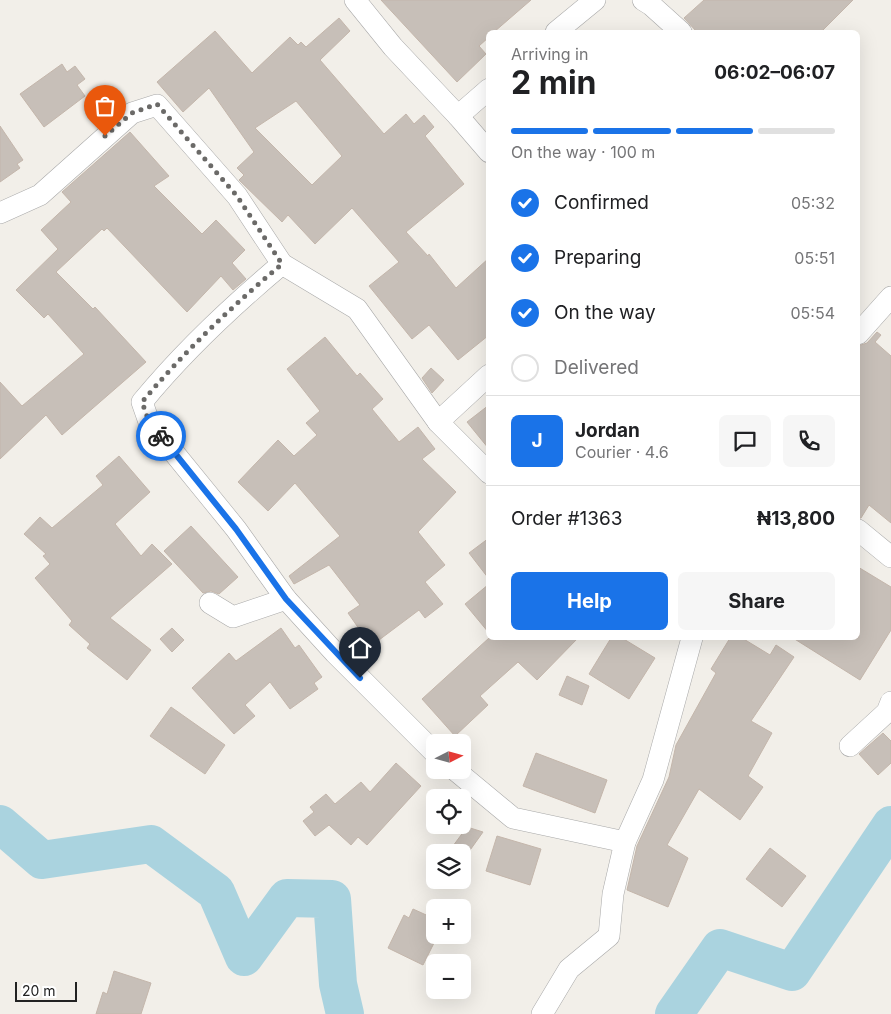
<!DOCTYPE html>
<meta charset="utf-8">
<style>
:root{--surface:#fff;--page:#f6f6f6;--text:#202124;--muted:#757577;--line:#e0e0e0;--accent:#1a73e8}
body{margin:0;font-family:Inter,sans-serif;background:var(--page);color:var(--text);height:100vh;display:flex;flex-direction:column;font-size:19px;white-space:nowrap}
*{box-sizing:border-box;margin:0}
p{font-size:16px;color:var(--muted)}
.icon{flex:none;width:28px;height:28px;fill:none;stroke:currentColor;stroke-width:2;stroke-linecap:round;stroke-linejoin:round}
.map{position:relative;flex:1;overflow:hidden}
.panel{position:absolute;left:486px;top:30px;width:374px;height:610px;display:flex;flex-direction:column;background:var(--surface);border-radius:8px;box-shadow:0 5px 20px #0002}
.panel>*{flex:none}
.needle{width:32px;rotate:84deg}
.buttons{position:absolute;left:426px;top:734px;display:grid;gap:10px}
.buttons a{display:grid;place-items:center;width:45px;height:45px;border-radius:8px;background:var(--surface);box-shadow:0 5px 20px #0002;font-size:25px}
.scale{position:absolute;left:15px;bottom:12px;width:62px;box-sizing:border-box;padding-left:5px;border:2px solid #222;border-top:0;font-size:14px;line-height:18px;white-space:nowrap;color:#222;-webkit-text-stroke:4px #fff;paint-order:stroke}
.pin{position:absolute;display:grid;place-items:center;width:42px;height:42px;color:#fff;margin:-51px -21px;border-radius:50% 50% 50% 0;rotate:-45deg;box-shadow:0 0 5px #0007}
.pin .icon{rotate:45deg}
.courier{position:absolute;display:grid;place-items:center;width:50px;height:50px;margin:-25px;border:4px solid #1a73e8;border-radius:50%;background:#fff;color:#222;box-shadow:0 1px 6px #0007}
.summary em{font-style:normal;font-weight:700}
.summary div{display:flex;flex-direction:column-reverse}
.summary{display:flex;align-items:center;justify-content:space-between;height:85px;padding:0 25px}
h1{font-size:32px;font-weight:700;line-height:38px}
.bar{display:grid;grid-template-columns:repeat(4,1fr);gap:8px 5px;align-content:center;height:60px;padding:0 25px}
.bar i{height:6px;border-radius:4px;background:var(--line)}
.bar .active{background:var(--accent)}
.bar p{grid-column:span 4}
.line{display:flex;align-items:center;gap:12px;padding:0 25px;border-top:1px solid var(--line)}
.line div{flex:1}
.round{display:grid;place-items:center;flex:none;width:52px;height:52px;border-radius:8px;background:var(--page)}
ol{padding:0 25px;list-style:none}
li{display:flex;align-items:center;gap:15px;height:55px}
li p{margin-inline-start:auto}
li .icon{padding:5px;border-radius:50%;background:var(--accent);color:#fff;stroke-width:4}
li:last-child{color:var(--muted)}
li i{width:28px;height:28px;border:2px solid var(--line);border-radius:50%}
.action{display:flex;gap:10px;margin-top:auto;padding:10px 25px}
.action a{flex:1;height:58px;border-radius:8px;background:var(--accent);color:#fff;font-size:20px;font-weight:700;line-height:58px;text-align:center}
.action a+a{background:var(--page);color:var(--text)}
.map>svg:first-child{display:block}
.lines{fill:none;stroke-linecap:round;stroke-linejoin:round}
.river{stroke:#aad3df;stroke-width:38}
.building{fill:#c7bfb8;stroke:#c4b6ab;fill-rule:evenodd}
.street-casing{stroke:#a9a9a9;stroke-width:22}
.street{stroke:#fff;stroke-width:21}
.done{stroke:#6b6a68;stroke-width:5;stroke-dasharray:0 9}
.route{stroke:#1a73e8;stroke-width:6}
</style>
<div class="map">
<svg width="891" height="1014" viewBox="0 0 891 1014">
<rect width="100%" height="100%" fill="#f2efe9"/>
<g class="lines">
<g class="river">
<polyline points="0,824 42,860 151,844 216,892 244,957 287,898 332,899 338,984 345,1014"/>
<polyline points="674,1014 720,948 792,972 891,825"/>
</g>
</g>
<g class="building">
<polygon points="381,0 531,0 494,32 489,32 489,37 479,46 486,54 457,82"/>
<polygon points="704,0 853,0 821,32 697,32 684,18"/>
<path d="M 339,18 L 350,31 L 320,60 L 384,134 L 406,114 L 414,124 L 424,115 L 434,127 L 425,136 L 464,184 L 406,232 L 428,256 L 429,254 L 456,288 L 489,258 L 489,335 L 458,360 L 429,325 L 412,339 L 369,286 L 399,262 L 352,208 L 315,244 L 288,215 L 282,222 L 239,180 L 244,175 L 237,168 L 254,152 L 209,88 L 183,112 L 157,82 L 215,31 L 252,73 L 290,37 L 298,45 L 301,42 L 306,47 ZM 296,101 L 342,156 L 312,185 L 255,128 Z"/>
<polygon points="62,64 67,72 75,66 85,79 77,85 85,96 44,127 20,94"/>
<polygon points="0,126 23,160 17,164 20,168 0,182"/>
<polygon points="130,132 169,176 154,186 202,234 216,220 245,250 232,263 246,279 233,290 221,276 187,312 107,228 104,231 102,229 56,272 93,309 95,307 146,362 62,435 46,415 0,459 0,382 22,406 84,354 48,314 44,318 16,290 58,249 41,230 71,202 62,192"/>
<polygon points="877,332 881,335 875,342 891,356 891,523 869,505 861,518 858,518 858,346 867,343"/>
<polygon points="325,337 357,376 360,373 383,399 372,409 399,442 418,427 435,449 422,459 456,492 418,532 445,565 425,582 443,604 425,618 419,610 371,646 348,613 360,605 329,565 294,584 289,576 340,536 295,483 268,511 238,482 278,440 294,456 317,435 306,423 320,411 287,369"/>
<polygon points="431,368 444,380 432,393 422,378"/>
<polygon points="489,405 489,449 467,422"/>
<polygon points="119,456 150,492 115,524 141,556 152,544 172,564 110,618 151,650 127,680 87,648 90,644 69,625 72,621 35,578 50,564 43,556 46,554 24,534 40,517 52,528 103,485 96,476"/>
<polygon points="191,526 238,577 219,594 211,591 203,593 164,551"/>
<polygon points="489,538 489,579 469,553"/>
<polygon points="858,567 891,587 891,630 860,680 793,638 858,638"/>
<polygon points="489,584 489,633 465,604"/>
<polygon points="172,628 184,640 172,652 160,639"/>
<polygon points="281,628 295,648 299,645 322,677 314,683 318,689 290,709 270,682 245,705 255,716 234,734 192,688 229,653 236,661"/>
<polygon points="489,638 578,638 537,680 518,662 480,696 488,705 455,736 422,699"/>
<polygon points="611,638 622,638 655,658 629,699 589,674"/>
<polygon points="730,638 742,638 770,655 776,645 794,657 751,721 772,733 748,776 763,787 740,820 699,789 667,845 688,858 668,907 627,890 637,846 669,777 676,745 716,673 711,669"/>
<polygon points="567,676 589,686 582,705 559,695"/>
<polygon points="171,707 225,745 205,774 150,736"/>
<polygon points="883,733 891,741 891,763 878,775 859,754"/>
<polygon points="536,753 607,780 595,813 523,786"/>
<polygon points="396,763 421,786 367,845 358,837 351,845 329,825 315,836 303,821 314,812 310,807 326,794 335,804 361,782 370,792"/>
<polygon points="467,827 483,832 463,860 462,852 450,850"/>
<polygon points="497,836 541,849 530,885 486,871"/>
<polygon points="770,848 806,876 782,907 746,879"/>
<polygon points="413,909 435,919 435,941 423,965 388,948 404,915 409,918"/>
<polygon points="114,971 151,983 141,1014 96,1014 103,992 107,994"/>
</g>
<g class="lines">
<g class="street-casing">
<g id="street">
<polyline points="355,0 393,47 458,116 489,89"/>
<polyline points="643,0 651,5 681,32"/>
<polyline points="556,32 595,0"/>
<polyline points="458,116 489,152"/>
<polyline points="0,213 40,195 132,113 157,105 237,196 282,264 357,309 438,422 489,473"/>
<path d="M 282,264 C 232,306 183,352 142,402 L 149,422 L 236,529 L 286,599 L 335,653 L 435,753"/>
<polyline points="858,334 891,297"/>
<polyline points="438,422 489,375"/>
<polyline points="858,530 891,557"/>
<polyline points="210,603 233,617 286,599"/>
<polyline points="850,746 887,712 891,702"/>
<polyline points="455,770 513,818 625,842"/>
<polyline points="542,1014 569,969 609,936 613,894 625,842 653,780 692,638"/>
</g>
</g>
<use href="#street" class="street"/>
</g>
<g class="lines">
<path class="done" d="M 105,136 L 132,113 L 157,104 L 237,196 L 282,264 C 232,306 184,352 142,402 L 149,422 L 161,436"/>
<polyline class="route" points="161,436 236,529 286,599 360,678"/>
</g>
</svg>
<div class="buttons">
<a><svg class="needle" viewBox="-14 -14 28 28"><path d="M0-13l5 13h-10z" fill="#e53935"/><path d="M0 13l5-13h-10z" fill="#757577"/></svg></a>
<a><svg class="icon" aria-label="locate" viewBox="0 0 24 24"><circle cx="12" cy="12" r="6"/><path d="M12 2v4M12 18v4M2 12h4M18 12h4"/></svg></a>
<a><svg class="icon" aria-label="layers" viewBox="0 0 24 24"><path d="M12 4l9 5-9 5-9-5zM3 14l9 5 9-5"/></svg></a>
<a>+</a>
<a>−</a>
</div>
<div class="scale">20 m</div>
<div class="pin" style="left:105px;top:136px;background:#ea580c"><svg class="icon" aria-label="bag" viewBox="0 0 24 24"><path d="M5 8h14l-1 12H6zM9 8a3 3 0 0 1 6 0"/></svg></div>
<div class="pin" style="left:360px;top:678px;background:#1f2937"><svg class="icon" aria-label="home" viewBox="0 0 24 24"><path d="M3 11l9-7 9 7M6 9v11h12V9"/></svg></div>
<div class="courier" style="left:161px;top:436px"><svg class="icon" aria-label="bike" viewBox="0 0 24 24"><circle cx="6" cy="16" r="4"/><circle cx="18" cy="16" r="4"/><path d="M6 16l4-8h5l3 8M10 8l3 8H6M13 5h3"/></svg></div>
<section class="panel">
<div class="summary"><div><h1>2 min</h1><p>Arriving in</p></div><em>06:02–06:07</em></div>
<div class="bar"><i class="active"></i><i class="active"></i><i class="active"></i><i></i><p>On the way · 100 m</p></div>
<ol>
<li><svg class="icon" aria-label="check" viewBox="0 0 24 24"><path d="M5 12l5 5 9-10"/></svg>Confirmed<p>05:32</p></li>
<li><svg class="icon" aria-label="check" viewBox="0 0 24 24"><path d="M5 12l5 5 9-10"/></svg>Preparing<p>05:51</p></li>
<li><svg class="icon" aria-label="check" viewBox="0 0 24 24"><path d="M5 12l5 5 9-10"/></svg>On the way<p>05:54</p></li>
<li><i></i>Delivered</li>
</ol>
<div class="line" style="height:90px"><b class="round" style="background:var(--accent);color:#fff">J</b><div><b>Jordan</b><p>Courier · 4.6</p></div><a class="round"><svg class="icon" aria-label="chat" viewBox="0 0 24 24"><path d="M4 5h16v11H9l-5 4z"/></svg></a><a class="round"><svg class="icon" aria-label="phone" viewBox="0 0 24 24"><path d="M5 4h4l2 5-3 2q2 4 5 5l2-3 5 2v4C11 20 4 13 5 4z"/></svg></a></div>
<div class="line" style="height:65px"><div>Order #1363</div><b>₦13,800</b></div>
<div class="action"><a>Help</a><a>Share</a></div>
</section>
</div>
